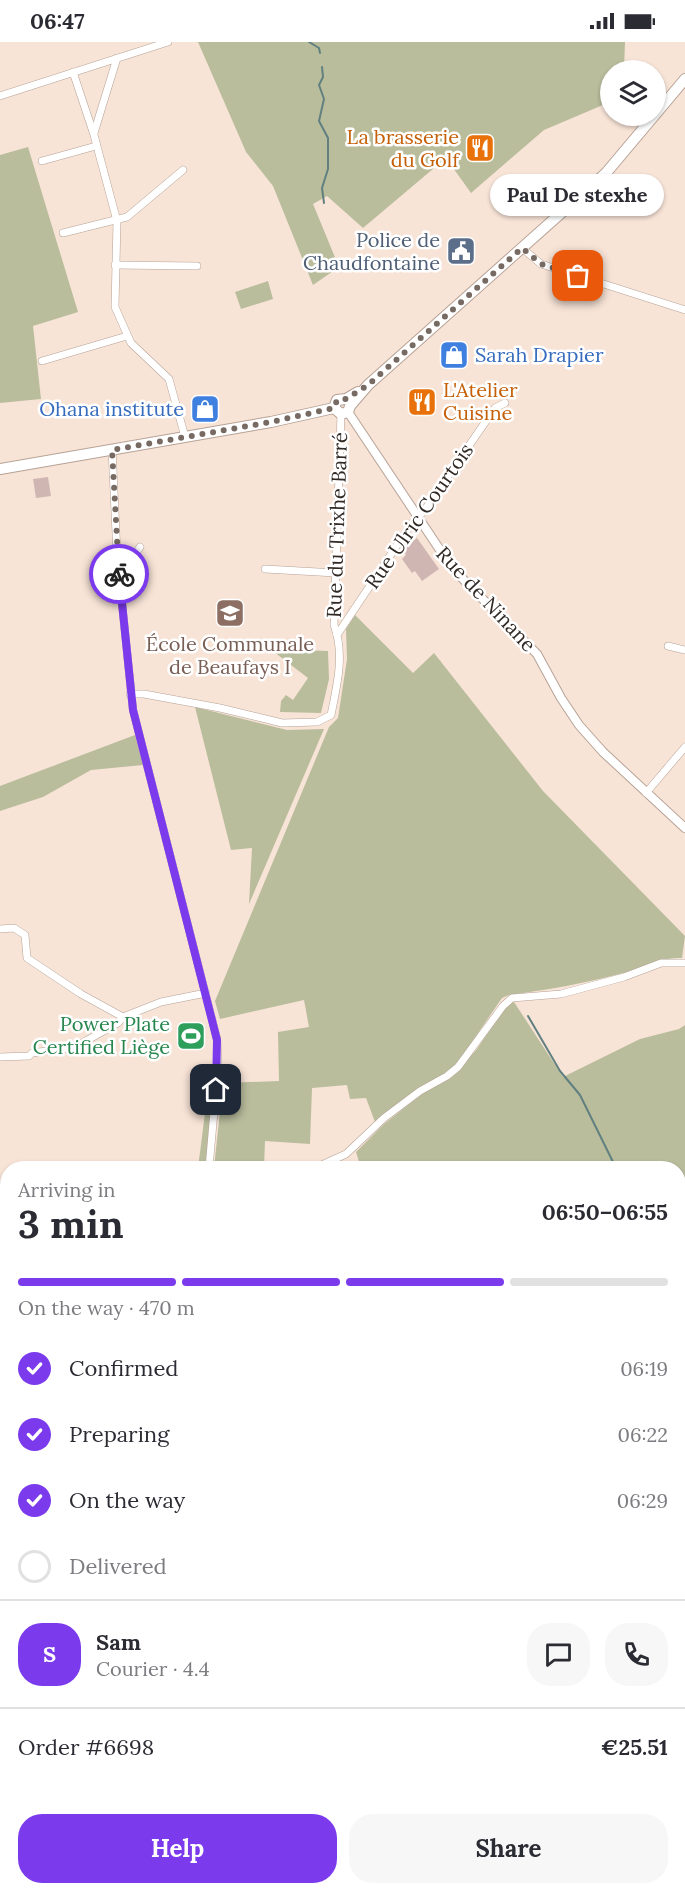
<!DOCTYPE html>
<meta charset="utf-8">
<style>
:root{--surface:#fff;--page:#f7f7f7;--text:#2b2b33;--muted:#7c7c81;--line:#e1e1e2;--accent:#7c3aed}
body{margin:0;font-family:Lora,serif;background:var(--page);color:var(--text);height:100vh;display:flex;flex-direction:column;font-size:22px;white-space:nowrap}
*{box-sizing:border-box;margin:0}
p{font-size:20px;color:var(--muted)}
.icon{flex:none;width:33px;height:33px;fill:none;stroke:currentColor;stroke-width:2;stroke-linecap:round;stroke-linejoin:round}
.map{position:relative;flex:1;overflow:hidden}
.sheet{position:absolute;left:0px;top:1119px;width:686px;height:734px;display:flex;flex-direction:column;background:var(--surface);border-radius:24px 24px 0 0;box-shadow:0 2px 4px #0004}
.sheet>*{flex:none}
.tools{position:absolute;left:600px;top:18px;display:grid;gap:12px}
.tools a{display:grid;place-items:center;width:66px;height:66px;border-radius:50%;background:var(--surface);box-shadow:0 2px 4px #0004;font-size:30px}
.pin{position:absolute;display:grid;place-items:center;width:51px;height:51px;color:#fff;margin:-26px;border-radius:12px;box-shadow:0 3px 9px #0006}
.courier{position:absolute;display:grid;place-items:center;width:60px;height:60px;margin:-30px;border:4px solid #7c3aed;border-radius:50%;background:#fff;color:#222;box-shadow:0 2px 8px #0007}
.bubble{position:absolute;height:42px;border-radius:21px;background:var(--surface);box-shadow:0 2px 4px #0004;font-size:20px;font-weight:700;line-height:42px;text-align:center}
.headline em{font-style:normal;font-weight:700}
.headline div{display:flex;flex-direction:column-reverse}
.headline{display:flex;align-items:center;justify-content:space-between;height:102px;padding:0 18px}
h1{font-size:39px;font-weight:700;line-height:45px}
.bar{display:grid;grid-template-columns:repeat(4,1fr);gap:9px 6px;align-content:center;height:72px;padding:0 18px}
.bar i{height:8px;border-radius:4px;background:var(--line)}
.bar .current{background:var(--accent)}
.bar p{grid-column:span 4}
.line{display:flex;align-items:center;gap:15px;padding:0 18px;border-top:2px solid var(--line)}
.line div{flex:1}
.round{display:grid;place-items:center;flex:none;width:63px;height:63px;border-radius:24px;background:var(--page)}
ol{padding:0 18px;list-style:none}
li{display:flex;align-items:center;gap:18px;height:66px}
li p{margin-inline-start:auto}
li .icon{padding:6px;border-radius:50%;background:var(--accent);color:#fff;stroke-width:4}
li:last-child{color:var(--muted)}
li i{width:33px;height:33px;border:3px solid var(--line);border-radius:50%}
.primary-button{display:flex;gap:12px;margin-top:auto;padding:12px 18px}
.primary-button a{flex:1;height:69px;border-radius:24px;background:var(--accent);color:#fff;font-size:24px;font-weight:700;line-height:69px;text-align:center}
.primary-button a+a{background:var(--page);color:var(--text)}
.status{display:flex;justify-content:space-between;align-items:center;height:42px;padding:0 30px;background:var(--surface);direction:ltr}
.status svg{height:16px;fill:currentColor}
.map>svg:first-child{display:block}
.green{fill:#b9bd9c}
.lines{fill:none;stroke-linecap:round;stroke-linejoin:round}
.stream{stroke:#61807f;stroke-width:2}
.building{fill:#cfb6b2}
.minor-casing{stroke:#b6a296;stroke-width:8}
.tertiary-casing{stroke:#b6a296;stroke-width:10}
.primary-casing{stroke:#b6a296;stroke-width:12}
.minor{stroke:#fff;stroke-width:7}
.tertiary{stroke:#fff;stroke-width:8}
.primary{stroke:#fff;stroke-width:10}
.done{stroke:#776a63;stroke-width:6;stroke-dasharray:0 10.8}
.route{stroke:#7c3aed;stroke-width:8}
.labels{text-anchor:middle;stroke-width:5;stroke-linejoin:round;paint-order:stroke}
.food-label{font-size:20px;fill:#c56008;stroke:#fff;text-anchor:end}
.service-label{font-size:20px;fill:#4e5e75;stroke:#fff;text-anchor:end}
.shop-label{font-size:20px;fill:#366cbe;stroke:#fff;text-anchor:start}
.street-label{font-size:20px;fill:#312924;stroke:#fff}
.education-label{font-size:20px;fill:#785e54;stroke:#fff}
.leisure-label{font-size:20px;fill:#27864d;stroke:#fff;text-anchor:end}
</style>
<div class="status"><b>06:47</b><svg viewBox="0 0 49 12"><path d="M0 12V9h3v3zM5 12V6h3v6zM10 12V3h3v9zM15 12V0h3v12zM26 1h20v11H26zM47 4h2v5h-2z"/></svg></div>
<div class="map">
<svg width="685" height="1852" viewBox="0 0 685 1852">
<rect width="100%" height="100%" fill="#f8e4d7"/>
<g class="green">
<polygon points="198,0 625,0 624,28 610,28 610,60 544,88 471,151 446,116 363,186 327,154 313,162 339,225 313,243 273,144 246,110"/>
<polygon points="28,105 78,270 33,284 41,357 0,361 0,113"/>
<polygon points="268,239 273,257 241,267 235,250"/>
<path d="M 355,573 L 413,631 L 434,611 L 543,749 L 685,894 L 682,916 C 660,915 644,925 624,931 C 585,941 548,948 509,953 L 502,956 L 454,1026 L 420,1046 L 375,1080 L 366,1056 L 350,1057 L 347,1043 L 312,1046 L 310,1102 L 265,1099 L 264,1126 L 214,1126 L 223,1041 L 279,1039 L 278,990 L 309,985 L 304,958 L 220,977 L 215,959 L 329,685 L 338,676 L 347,617 L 346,587 Z"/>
<polygon points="275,607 328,609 329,637 321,671 280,670 281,659 286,653 293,658 308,636 274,610"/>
<polygon points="195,665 287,688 324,687 249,862 252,806 231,808"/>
<polygon points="135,693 143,723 91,728 43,755 0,769 0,744"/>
<polygon points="514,960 563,1035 640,997 679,987 685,983 685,1294 680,1296 678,1307 678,1126 361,1126 356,1110 384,1082 427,1048 453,1033 477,1007 505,965"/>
<polygon points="212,1062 206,1126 198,1126 206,1063"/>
<polygon points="0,1151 8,1152 8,1330 0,1331"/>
<polygon points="678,1334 685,1354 685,1441 678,1443"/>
<polygon points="0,1372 7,1373 7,1470 0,1469"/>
<polygon points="685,1580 685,1852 0,1852 0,1660 7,1645 8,1845 678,1845 678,1583"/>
</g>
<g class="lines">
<g class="stream">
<polyline points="309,0 319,6 320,11"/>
<polyline points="322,25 323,35 319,43 324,57 319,79 328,96 328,127 322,146 324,161"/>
<polyline points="528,974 560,1029 580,1053 616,1126"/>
<polyline points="648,1845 650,1852"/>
</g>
</g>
<g class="building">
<polygon points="48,435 51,454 36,456 33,437"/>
<polygon points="417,496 439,527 422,539 415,529 412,531 402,517 406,513 402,507"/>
</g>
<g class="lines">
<g class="minor-casing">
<g id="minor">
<polyline points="73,30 94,93 117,179 115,265 131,301 169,337 185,395"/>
<polyline points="0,54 168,0"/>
<polyline points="94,91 117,16"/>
<polyline points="42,119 96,104"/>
<polyline points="63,191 127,175 183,128"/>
<polyline points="522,206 541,222 685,268"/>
<polyline points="115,223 197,224"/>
<polyline points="42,319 127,294"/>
<polyline points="112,407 117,512 133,668 217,997 218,1024 209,1126"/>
<polyline points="265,527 336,531"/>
<polyline points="119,529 125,528 140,505"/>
<polyline points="337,593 412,481 424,469 495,366 505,361"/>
<polyline points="668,604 685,608"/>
<path d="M 130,652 L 144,652 L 220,666 L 282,681 L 317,680 L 331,673 C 337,643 345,612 334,583 L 341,372"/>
<polyline points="646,751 685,705"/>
<polyline points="0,887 14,886 25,893 27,916 81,952 123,975 161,960 206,951"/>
<polyline points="0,1015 29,1014 32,1011 75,1005 118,981 123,975"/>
<polyline points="315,1126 346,1112 384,1076 420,1049 447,1034 458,1025 503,964 512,956 561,952 624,935 661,921 685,921"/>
<polyline points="0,1145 8,1145"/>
<polyline points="678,1355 685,1377"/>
<polyline points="678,1578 685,1575"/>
<polyline points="0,1651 8,1635"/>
</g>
</g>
<g class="tertiary-casing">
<polyline id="tertiary" points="348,370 452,526 537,612 561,656 579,683 603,710 685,786"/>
</g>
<g class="primary-casing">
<g id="primary">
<polyline points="334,366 341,372 348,370 350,364 368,343 606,131 685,37"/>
<polyline points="334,366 337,358 346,357 358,350"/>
<polyline points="0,427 271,380 334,366"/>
</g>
</g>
<use href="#minor" class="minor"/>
<use href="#tertiary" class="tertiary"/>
<use href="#primary" class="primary"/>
</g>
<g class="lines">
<polyline class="done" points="119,532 112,408 271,380 334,366 337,358 346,357 368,343 522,206 541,222 578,234"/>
<polyline class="route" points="119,532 133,668 217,998 216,1048"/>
</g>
<defs>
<g id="restaurant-square" transform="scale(1.5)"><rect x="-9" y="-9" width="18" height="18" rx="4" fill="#e8710a" stroke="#fff"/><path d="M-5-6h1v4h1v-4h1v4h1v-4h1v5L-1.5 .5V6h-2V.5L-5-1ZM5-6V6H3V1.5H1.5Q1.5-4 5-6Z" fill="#fff"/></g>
<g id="civic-square" transform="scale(1.5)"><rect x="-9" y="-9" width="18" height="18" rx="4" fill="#5c6f8a" stroke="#fff"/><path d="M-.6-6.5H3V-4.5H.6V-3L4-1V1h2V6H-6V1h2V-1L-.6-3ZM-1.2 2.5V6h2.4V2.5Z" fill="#fff"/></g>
<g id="shop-square" transform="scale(1.5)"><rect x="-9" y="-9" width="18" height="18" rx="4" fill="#3f7fe0" stroke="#fff"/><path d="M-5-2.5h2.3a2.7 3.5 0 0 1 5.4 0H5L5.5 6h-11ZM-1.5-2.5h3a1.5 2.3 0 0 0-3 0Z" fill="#fff"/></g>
<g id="school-square" transform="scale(1.5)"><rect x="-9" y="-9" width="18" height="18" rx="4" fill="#8d6e63" stroke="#fff"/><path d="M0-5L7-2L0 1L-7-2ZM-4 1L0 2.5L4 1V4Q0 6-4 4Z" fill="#fff"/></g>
<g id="stadium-square" transform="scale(1.5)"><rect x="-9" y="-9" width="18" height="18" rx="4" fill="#2e9e5b" stroke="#fff"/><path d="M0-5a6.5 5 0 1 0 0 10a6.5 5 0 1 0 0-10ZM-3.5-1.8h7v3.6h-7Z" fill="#fff"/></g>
</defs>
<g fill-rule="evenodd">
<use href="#restaurant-square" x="480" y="106"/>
<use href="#civic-square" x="461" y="209"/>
<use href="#shop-square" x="454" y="313"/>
<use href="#restaurant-square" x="422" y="360"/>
<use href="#shop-square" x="205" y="367"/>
<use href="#school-square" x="230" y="571"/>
<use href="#stadium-square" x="191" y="994"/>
</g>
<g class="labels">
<g class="food-label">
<text x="459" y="102">La brasserie<tspan x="459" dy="23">du Golf</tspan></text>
<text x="443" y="355" text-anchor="start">L'Atelier<tspan x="443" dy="23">Cuisine</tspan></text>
</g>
<g class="service-label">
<text x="440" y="205">Police de<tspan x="440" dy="23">Chaudfontaine</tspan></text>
</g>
<g class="shop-label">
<text x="475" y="320">Sarah Drapier</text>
<text x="184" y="374" text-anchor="end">Ohana institute</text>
</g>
<g class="street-label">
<text transform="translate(419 474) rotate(-55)" y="7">Rue Ulric Courtois</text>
<text transform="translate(337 483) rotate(-88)" y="7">Rue du Trixhe Barré</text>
<text transform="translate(486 557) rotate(47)" y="7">Rue de Ninane</text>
</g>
<g class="education-label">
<text x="230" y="609">École Communale<tspan x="230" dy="23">de Beaufays I</tspan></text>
</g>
<g class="leisure-label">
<text x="170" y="989">Power Plate<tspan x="170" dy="23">Certified Liège</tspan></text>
</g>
</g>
</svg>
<div class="tools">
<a><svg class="icon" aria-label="layers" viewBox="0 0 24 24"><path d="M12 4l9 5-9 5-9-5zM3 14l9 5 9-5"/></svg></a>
</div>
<div class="pin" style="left:578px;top:234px;background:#ea580c"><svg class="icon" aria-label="bag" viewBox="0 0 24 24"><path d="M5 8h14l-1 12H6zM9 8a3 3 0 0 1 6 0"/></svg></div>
<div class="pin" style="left:216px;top:1048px;background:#1f2937"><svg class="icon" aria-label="home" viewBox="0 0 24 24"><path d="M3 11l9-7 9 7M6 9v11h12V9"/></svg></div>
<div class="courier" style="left:119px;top:532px"><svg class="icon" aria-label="bike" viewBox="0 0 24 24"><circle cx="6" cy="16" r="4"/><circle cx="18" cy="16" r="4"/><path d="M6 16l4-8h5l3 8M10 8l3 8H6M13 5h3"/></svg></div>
<div class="bubble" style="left:490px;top:132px;width:174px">Paul De stexhe</div>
<section class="sheet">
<div class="headline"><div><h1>3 min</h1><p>Arriving in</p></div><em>06:50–06:55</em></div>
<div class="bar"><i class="current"></i><i class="current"></i><i class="current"></i><i></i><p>On the way · 470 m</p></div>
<ol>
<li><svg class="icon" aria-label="check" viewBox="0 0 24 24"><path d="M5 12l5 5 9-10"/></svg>Confirmed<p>06:19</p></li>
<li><svg class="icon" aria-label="check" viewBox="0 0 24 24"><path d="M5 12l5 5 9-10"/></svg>Preparing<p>06:22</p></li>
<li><svg class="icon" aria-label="check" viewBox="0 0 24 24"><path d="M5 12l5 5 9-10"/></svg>On the way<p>06:29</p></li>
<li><i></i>Delivered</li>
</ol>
<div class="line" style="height:108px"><b class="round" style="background:var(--accent);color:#fff">S</b><div><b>Sam</b><p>Courier · 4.4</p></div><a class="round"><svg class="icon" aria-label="chat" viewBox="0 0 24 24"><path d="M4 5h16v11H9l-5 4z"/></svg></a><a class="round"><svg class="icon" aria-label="phone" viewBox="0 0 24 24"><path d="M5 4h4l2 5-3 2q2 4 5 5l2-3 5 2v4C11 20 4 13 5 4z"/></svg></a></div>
<div class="line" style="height:78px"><div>Order #6698</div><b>€25.51</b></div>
<div class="primary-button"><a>Help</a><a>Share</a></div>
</section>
</div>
